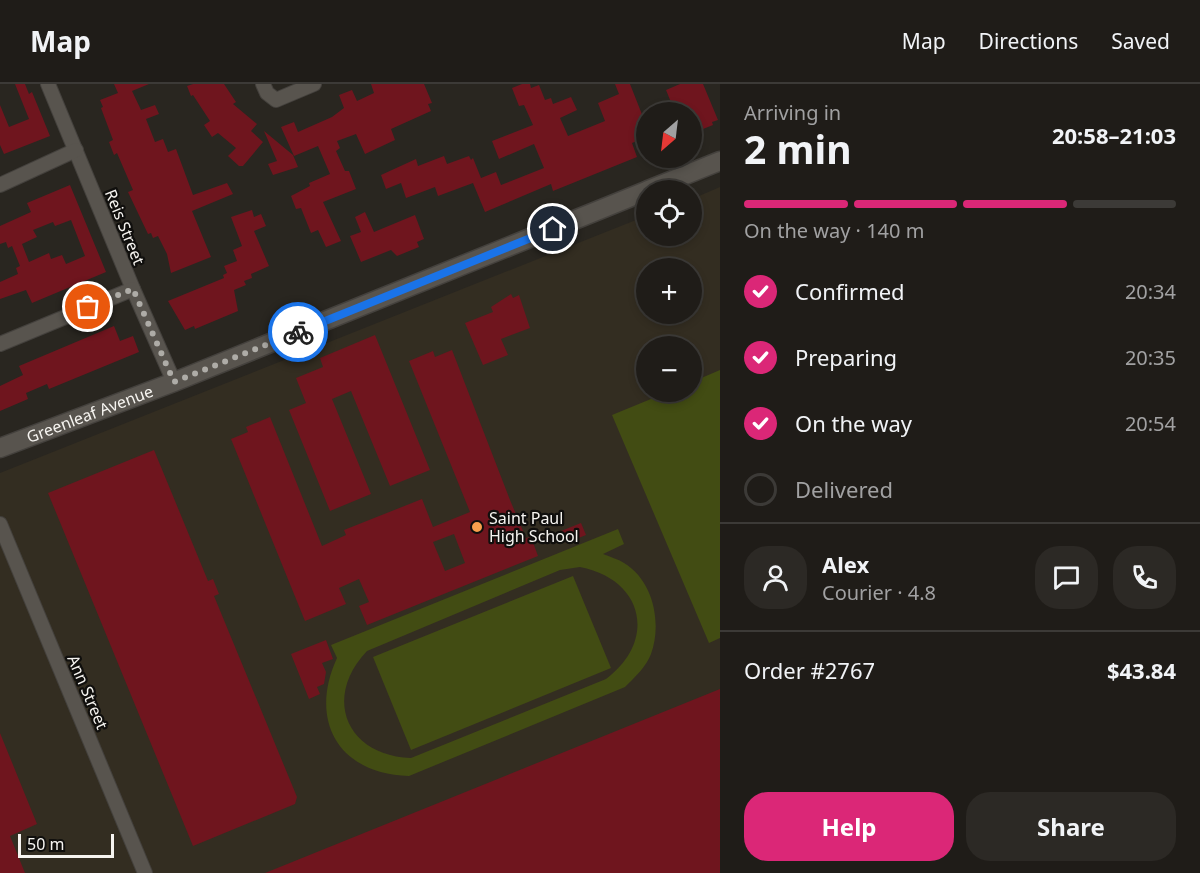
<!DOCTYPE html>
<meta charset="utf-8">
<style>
:root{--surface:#1f1c18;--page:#2c2925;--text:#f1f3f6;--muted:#a1a1a2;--line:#3c3a37;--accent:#db2777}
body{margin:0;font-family:"Noto Sans",sans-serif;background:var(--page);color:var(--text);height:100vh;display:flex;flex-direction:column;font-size:22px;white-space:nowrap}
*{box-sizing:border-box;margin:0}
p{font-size:20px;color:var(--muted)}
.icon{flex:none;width:33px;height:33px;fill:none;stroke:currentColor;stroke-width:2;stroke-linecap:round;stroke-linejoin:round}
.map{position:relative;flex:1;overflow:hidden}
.drawer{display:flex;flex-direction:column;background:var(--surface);width:480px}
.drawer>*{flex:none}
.needle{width:39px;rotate:208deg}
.tools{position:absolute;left:636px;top:18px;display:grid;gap:12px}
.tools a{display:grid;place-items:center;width:66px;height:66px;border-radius:50%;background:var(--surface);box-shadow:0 3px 9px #0003,0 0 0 2px var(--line);font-size:30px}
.scale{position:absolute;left:18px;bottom:15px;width:96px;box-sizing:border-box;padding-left:6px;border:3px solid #f6f4f0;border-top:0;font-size:16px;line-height:21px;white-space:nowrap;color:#f6f4f0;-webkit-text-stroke:4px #100f0d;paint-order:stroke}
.pin{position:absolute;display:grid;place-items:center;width:51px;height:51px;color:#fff;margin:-26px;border:3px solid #fff;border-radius:50%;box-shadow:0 2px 6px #0007}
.courier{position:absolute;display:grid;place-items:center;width:60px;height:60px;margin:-30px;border:4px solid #1a73e8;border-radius:50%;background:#fff;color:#222;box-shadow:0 2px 8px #0007}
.head em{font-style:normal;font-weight:700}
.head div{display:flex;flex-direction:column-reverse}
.head{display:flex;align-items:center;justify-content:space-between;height:102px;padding:0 24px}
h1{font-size:39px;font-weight:700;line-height:45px}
.bar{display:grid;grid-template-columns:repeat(4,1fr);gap:9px 6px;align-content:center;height:72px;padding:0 24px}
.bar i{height:8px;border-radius:4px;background:var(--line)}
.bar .current{background:var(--accent)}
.bar p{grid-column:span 4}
.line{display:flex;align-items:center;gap:15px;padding:0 24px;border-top:2px solid var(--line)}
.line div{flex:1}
.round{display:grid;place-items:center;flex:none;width:63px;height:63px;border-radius:24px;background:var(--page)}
ol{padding:0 24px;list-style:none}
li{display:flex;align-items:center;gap:18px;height:66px}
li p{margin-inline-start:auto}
li .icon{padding:6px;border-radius:50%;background:var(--accent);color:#fff;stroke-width:4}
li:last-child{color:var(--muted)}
li i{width:33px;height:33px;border:3px solid var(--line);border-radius:50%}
.primary-button{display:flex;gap:12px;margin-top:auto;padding:12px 24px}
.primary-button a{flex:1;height:69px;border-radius:24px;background:var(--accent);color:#fff;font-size:24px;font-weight:700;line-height:69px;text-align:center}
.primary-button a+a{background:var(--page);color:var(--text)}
header{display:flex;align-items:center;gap:36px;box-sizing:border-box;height:84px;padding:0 30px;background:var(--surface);border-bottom:2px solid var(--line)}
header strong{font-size:28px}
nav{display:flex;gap:33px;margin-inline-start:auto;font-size:21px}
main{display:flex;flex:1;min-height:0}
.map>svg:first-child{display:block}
.built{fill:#332d21;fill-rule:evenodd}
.green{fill:#424c13;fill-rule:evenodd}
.building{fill:#6f151e;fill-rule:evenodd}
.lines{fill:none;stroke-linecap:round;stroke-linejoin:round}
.minor-casing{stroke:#44413d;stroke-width:16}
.secondary-casing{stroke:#44413d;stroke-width:21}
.minor{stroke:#58544e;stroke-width:14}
.secondary{stroke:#58544e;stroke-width:18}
.done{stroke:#aeaca7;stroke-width:6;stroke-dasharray:0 10.8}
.route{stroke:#1a73e8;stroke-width:8}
.poi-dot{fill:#f99f4d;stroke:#100f0d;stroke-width:2}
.labels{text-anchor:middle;stroke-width:4.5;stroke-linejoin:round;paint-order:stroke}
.street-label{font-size:16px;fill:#f6f4f0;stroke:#100f0d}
.poi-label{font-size:16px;fill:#f6f4f0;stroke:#100f0d;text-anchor:start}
</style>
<header>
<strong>Map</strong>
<nav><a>Map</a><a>Directions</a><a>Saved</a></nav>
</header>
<main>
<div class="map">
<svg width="720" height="789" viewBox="0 0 720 789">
<rect width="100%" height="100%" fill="#292620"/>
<path class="built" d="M 720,103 L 720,789 L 0,789 L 0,389 L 646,132 L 646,152 L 692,152 L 692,115 ZM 646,184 L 692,184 L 692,230 L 646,230 ZM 646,262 L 692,262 L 692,308 L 646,308 Z"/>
<g class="green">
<polygon points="720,286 720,554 709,559 612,331 668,308 692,308 692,298"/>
<path d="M 618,445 L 624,460 L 603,470 C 610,473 618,475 624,479 C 654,497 662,540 651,570 C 646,583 635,593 625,603 L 409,692 C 339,690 308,637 337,574 L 331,561 ZM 580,483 C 643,495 658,556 606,595 L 411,674 C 347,672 322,614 367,567 L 560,486 Z"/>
<polygon points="573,492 611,584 411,666 373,573"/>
</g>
<g class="building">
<polygon points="15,0 25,0 29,10 32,8 50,52 4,70 0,61 0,21 9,43 29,35"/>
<polygon points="114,0 149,0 132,7 141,26 155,21 159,30 146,35 155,58 163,55 168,68 176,65 193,111 227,99 233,110 192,127 211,173 171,189 167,170 158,152 153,154 151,149 148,150 128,108 133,106 117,69 114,71 109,58 113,56 101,24 103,23 100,16 118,9"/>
<polygon points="193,0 224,0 236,18 233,20 257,40 251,47 263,58 243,82 239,82 228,72 236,64 218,49 212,53 204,41 210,37 193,11 191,12 187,2"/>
<polygon points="371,0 424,0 432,19 428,20 431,27 391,45 395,56 365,70 356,50 337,57 340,64 336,67 345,87 349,87 356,105 323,118 341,157 326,163 318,146 311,149 301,124 296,125 291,112 310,102 309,99 330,90 318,62 294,72 281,43 294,38 298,48 332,33 344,24 339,11 352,6 357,17 374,9"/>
<polygon points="522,0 530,0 531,4 539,1 545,16 551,14 553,20 571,13 577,26 560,34 568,52 605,37 598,19 619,10 615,0 630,0 643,33 646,32 646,53 632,59 637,73 553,107 551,100 485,128 473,99 438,112 435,103 406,114 401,99 386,105 381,91 416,75 418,82 444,72 447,80 469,72 471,76 473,74 481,94 496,88 501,101 544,84 534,60 499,75 492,57 533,41 524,21 519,22 512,4"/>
<polygon points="680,0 703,0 718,36 712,38 713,41 698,47 692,28 675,28 666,6"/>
<polygon points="264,47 293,71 298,83 273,91 268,80 277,77"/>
<path d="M 70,101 L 106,188 L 32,219 L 26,206 L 0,215 L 0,198 L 18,190 L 16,184 L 20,182 L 12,162 L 8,164 L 6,158 L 0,160 L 0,142 L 31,128 L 27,119 ZM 71,136 L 85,172 L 66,180 L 62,171 L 51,175 L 49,169 L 29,178 L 22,160 L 37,153 L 33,146 L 53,138 L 55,142 Z"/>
<polygon points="252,126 254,133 261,130 266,142 254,147 269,182 251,190 252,194 244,197 246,201 234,206 238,227 195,245 194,242 185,246 168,217 224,194 223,191 227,189 224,182 237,177 233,166 242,162 231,133"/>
<polygon points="365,128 374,148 415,131 424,155 417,158 419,163 397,172 391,166 361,178 350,152 361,148 355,133"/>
<polygon points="511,210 513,214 519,211 530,244 501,255 508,271 483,281 465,239 493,228 491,223"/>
<polygon points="114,242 120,257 133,252 139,268 49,305 47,300 26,309 28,315 0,327 0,302 23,291 19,282"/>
<polygon points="375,251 430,386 390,402 351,307 332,315 371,410 330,427 289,326 306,319 296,294 323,283 320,274"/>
<path d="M 452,266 L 510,416 L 526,454 L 531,453 L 538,472 L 367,541 L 359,522 L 369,518 L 359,495 L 339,504 L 346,520 L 305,537 L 231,355 L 248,348 L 246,343 L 270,333 L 322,462 L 346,451 L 344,446 L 422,415 L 433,443 L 470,428 L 409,277 L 433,267 L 435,273 ZM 454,450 L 465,479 L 445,487 L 433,458 Z"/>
<polygon points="154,366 208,497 213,495 219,510 214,512 297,713 295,720 193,762 48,409"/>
<polygon points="581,439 586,451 566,459 561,447"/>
<polygon points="326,556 333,575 322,579 326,588 324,600 317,603 320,610 309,615 291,570"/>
<polygon points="720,605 720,789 265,789"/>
<polygon points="0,649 37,740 10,752 25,789 0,789"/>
</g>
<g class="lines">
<g class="minor-casing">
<g id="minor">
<polyline points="48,0 133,205 174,298"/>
<polyline points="263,0 267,9 276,16 314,0"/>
<polyline points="0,101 76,66"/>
<polyline points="0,260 133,205"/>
<polyline points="0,440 145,789"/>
</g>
</g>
<g class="secondary-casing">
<g id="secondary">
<polyline points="648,106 720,77"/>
<path id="s1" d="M 0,364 L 174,298 L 646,107"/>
</g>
</g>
<use href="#minor" class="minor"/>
<use href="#secondary" class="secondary"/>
</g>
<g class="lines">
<polyline class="done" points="88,223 133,205 174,298 298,248"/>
<polyline class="route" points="298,248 553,145"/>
</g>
<circle class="poi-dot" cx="477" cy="443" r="6"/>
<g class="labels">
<g class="street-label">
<text transform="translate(125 143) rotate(68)" y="6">Reis Street</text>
<text dy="6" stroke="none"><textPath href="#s1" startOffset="96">Greenleaf Avenue</textPath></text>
<text transform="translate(88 608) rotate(67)" y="6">Ann Street</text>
</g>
<g class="poi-label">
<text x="489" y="440">Saint Paul<tspan x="489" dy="18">High School</tspan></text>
</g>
</g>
</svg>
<div class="tools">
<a><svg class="needle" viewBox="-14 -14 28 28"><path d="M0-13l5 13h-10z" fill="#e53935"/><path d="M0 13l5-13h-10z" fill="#a1a1a2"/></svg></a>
<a><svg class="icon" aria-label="locate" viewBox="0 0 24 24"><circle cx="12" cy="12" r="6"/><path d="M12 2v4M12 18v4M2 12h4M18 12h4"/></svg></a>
<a>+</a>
<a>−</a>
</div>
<div class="scale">50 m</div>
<div class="pin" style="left:88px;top:223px;background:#ea580c"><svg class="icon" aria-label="bag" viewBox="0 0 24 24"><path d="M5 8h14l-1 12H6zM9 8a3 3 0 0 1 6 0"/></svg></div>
<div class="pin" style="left:553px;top:145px;background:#1f2937"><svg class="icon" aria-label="home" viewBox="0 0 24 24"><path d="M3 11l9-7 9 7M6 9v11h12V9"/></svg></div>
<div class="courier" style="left:298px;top:248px"><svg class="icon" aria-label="bike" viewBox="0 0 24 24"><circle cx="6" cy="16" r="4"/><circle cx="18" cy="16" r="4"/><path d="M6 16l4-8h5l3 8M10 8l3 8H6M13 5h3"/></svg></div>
</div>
<section class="drawer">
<div class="head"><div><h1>2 min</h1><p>Arriving in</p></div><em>20:58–21:03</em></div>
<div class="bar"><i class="current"></i><i class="current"></i><i class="current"></i><i></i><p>On the way · 140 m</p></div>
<ol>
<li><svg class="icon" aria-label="check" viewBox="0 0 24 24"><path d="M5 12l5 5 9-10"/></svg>Confirmed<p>20:34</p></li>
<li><svg class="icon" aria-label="check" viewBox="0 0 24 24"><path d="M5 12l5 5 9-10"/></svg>Preparing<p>20:35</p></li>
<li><svg class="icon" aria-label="check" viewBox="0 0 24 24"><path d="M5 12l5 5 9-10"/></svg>On the way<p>20:54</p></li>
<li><i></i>Delivered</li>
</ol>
<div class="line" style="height:108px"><a class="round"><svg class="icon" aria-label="person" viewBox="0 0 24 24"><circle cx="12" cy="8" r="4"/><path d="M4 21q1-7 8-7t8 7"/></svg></a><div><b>Alex</b><p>Courier · 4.8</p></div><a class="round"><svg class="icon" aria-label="chat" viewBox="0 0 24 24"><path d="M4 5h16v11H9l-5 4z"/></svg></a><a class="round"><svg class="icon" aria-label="phone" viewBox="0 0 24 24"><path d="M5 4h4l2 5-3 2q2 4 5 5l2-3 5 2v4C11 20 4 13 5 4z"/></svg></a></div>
<div class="line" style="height:78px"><div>Order #2767</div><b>$43.84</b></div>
<div class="primary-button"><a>Help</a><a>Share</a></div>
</section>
</main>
